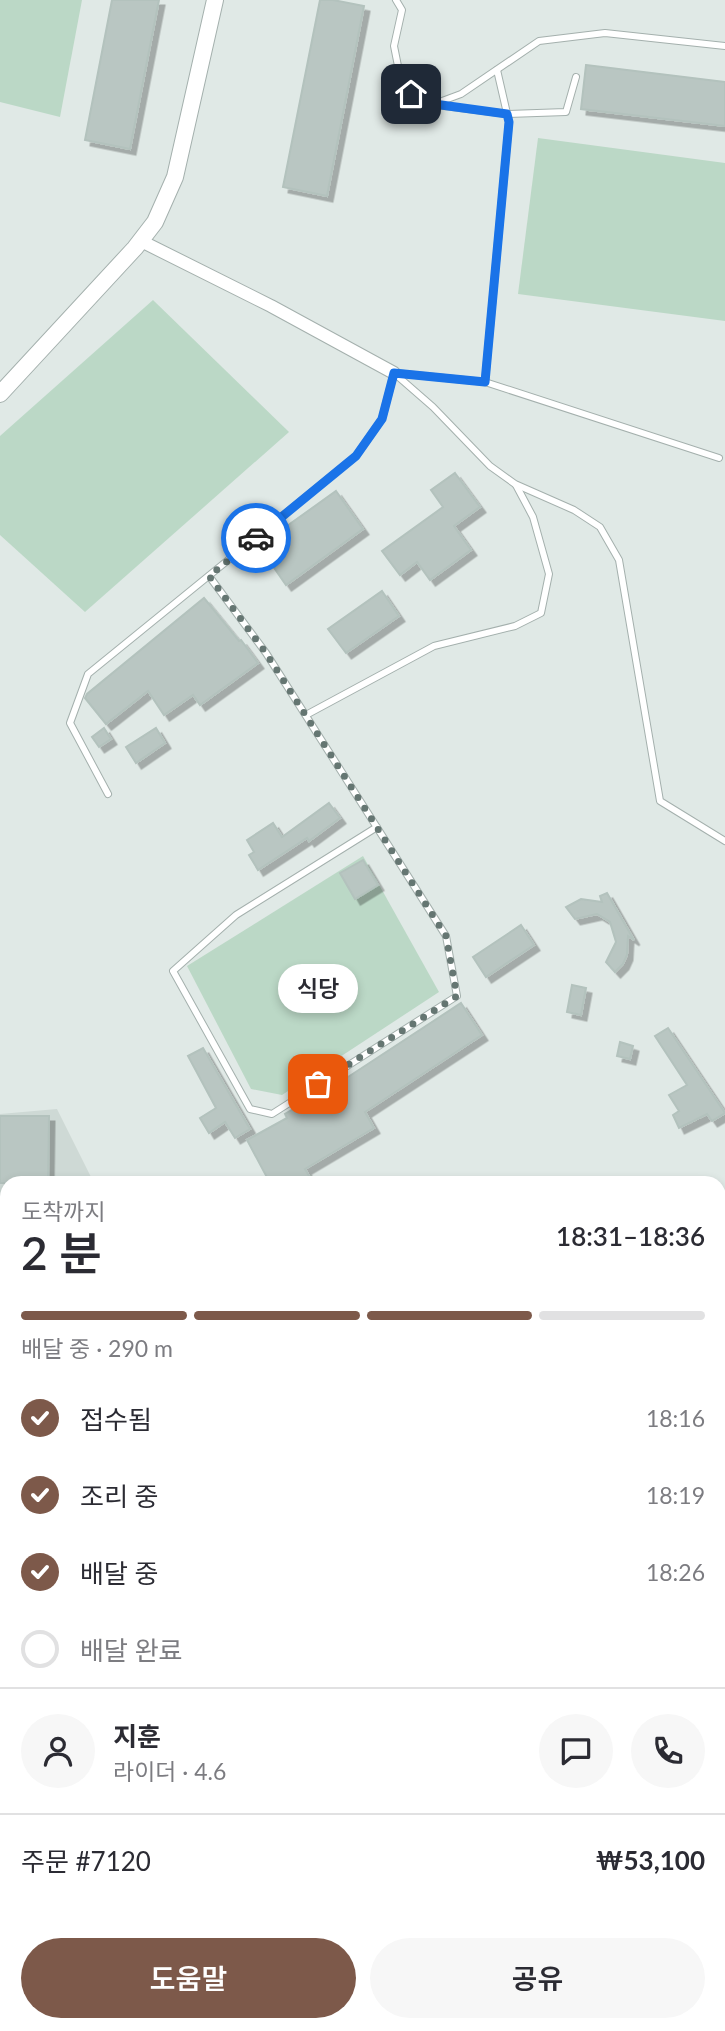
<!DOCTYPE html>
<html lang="ko">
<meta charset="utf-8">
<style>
:root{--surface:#fff;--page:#f7f7f7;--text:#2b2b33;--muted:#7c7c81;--line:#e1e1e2;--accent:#7d594a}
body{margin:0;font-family:Lato,"Noto Sans KR",sans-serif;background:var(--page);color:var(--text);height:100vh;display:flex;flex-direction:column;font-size:26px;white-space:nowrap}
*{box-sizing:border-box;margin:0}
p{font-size:23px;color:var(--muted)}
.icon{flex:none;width:38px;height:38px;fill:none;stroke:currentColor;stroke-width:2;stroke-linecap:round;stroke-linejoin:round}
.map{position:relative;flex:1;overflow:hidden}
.drawer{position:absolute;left:0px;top:1176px;width:726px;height:856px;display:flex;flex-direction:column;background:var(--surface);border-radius:21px 21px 0 0;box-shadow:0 4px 10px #0003}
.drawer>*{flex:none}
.pin{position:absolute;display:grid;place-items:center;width:60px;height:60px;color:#fff;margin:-30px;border-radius:14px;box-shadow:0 4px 10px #0006}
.courier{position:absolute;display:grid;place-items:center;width:70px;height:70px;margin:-35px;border:5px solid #1a73e8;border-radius:50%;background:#fff;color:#222;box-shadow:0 2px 9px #0007}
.bubble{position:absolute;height:49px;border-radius:24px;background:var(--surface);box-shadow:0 4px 10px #0003;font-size:23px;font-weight:600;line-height:49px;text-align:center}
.headline em{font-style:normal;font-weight:600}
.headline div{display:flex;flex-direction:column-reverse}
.headline{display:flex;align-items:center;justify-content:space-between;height:119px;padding:0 21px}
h1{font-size:46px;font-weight:600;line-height:52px}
.bar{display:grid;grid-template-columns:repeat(4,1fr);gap:10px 7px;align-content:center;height:84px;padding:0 21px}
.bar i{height:9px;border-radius:5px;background:var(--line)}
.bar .on{background:var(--accent)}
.bar p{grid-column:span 4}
.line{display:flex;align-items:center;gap:18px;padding:0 21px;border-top:2px solid var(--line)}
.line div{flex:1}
.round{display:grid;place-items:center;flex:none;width:74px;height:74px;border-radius:37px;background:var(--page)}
ol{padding:0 21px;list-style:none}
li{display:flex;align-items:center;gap:21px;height:77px}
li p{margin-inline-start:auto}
li .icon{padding:7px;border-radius:50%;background:var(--accent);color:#fff;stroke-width:4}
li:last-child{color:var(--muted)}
li i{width:38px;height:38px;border:4px solid var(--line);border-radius:50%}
.cta{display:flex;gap:14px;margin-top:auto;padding:14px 21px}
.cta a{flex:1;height:80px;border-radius:42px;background:var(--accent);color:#fff;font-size:28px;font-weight:600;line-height:80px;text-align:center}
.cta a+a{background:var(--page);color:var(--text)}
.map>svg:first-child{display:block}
.built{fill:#ced9d5}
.green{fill:#bbd8c6}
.building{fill:#b9c6c2;stroke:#b3c2bd;stroke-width:2;filter:url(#shadow)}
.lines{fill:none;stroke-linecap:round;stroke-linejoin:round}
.service-casing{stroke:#a4b0ad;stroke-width:8}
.minor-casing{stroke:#a4b0ad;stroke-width:14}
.tertiary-casing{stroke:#a4b0ad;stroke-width:18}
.secondary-casing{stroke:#a1b4af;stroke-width:19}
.service{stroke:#fff;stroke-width:6}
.minor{stroke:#fff;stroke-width:12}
.tertiary{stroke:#fff;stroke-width:16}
.secondary{stroke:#fff;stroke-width:18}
.done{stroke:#657672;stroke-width:7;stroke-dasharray:0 12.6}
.route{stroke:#1a73e8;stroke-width:9}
</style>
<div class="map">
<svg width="725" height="2031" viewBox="0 0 725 2031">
<defs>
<filter id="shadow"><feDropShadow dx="5.5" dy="5.5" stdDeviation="0" flood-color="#0004"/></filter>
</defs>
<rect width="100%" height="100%" fill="#e0e9e6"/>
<polygon class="built" points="57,1109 94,1183 7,1183 7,1319 0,1319 0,1114"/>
<g class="green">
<polygon points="0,0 82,0 60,117 0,102"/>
<polygon points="538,138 725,163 725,321 518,294"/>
<polygon points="153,300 289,432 85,612 0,535 0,436"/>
<polygon points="363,856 439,992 282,1095 251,1089 187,966"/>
<polygon points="725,1472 725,1537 719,1537 719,1476"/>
<polygon points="0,1718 7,1722 7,1785 0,1781"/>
<polygon points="15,2025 95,2025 100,2031 16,2031"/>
<polygon points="123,2025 245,2025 252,2031 125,2031"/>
<polygon points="338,2025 560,2025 561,2031 334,2031"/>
</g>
<g class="building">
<polygon points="112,0 159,0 130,149 85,140"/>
<polygon points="320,0 333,0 364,6 327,196 283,187"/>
<polygon points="586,65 725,82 725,126 581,109"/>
<polygon points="455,473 480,507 454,526 471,550 430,580 417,562 400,575 382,551 443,507 431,490"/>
<polygon points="336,491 363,529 286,585 259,546"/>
<polygon points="382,591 399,616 346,653 328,629"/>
<polygon points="204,598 239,641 241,640 258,663 200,705 193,695 164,715 148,691 106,724 85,698 87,694"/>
<polygon points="104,728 111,739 99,747 92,737"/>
<polygon points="156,728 165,743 136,763 126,747"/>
<polygon points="329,803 340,818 309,841 307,838 258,870 249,855 254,852 247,840 273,823 282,837"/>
<polygon points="363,860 378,885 355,899 340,873"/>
<polygon points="607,893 634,940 628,936 627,955 623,964 615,972 606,962 616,942 610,922 597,914 575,919 566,907 581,899 602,902 600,896"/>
<polygon points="521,925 534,945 486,977 473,957"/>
<polygon points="572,985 586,988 581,1015 567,1012"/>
<polygon points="461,1003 482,1035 365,1112 374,1128 305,1169 313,1183 270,1183 247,1140 287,1118 285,1114 345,1079"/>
<polygon points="668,1028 725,1113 712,1121 707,1114 679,1128 673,1115 679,1111 669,1095 687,1085 655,1036"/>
<polygon points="620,1042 633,1046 630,1059 617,1056"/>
<polygon points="203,1048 250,1129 235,1138 225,1122 209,1133 200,1118 216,1108 188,1056"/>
<polygon points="0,1116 49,1116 48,1183 0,1183"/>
</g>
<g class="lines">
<g class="service-casing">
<g id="service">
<polyline points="396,0 402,10 394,46 400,76 411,94 434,104 461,94 539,41 605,33 725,46"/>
<polyline points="436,105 507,114 566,112 576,77"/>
<polyline points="394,373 433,407 490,466 515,484 574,510 600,527 619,560 660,801 725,841"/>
<polyline points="395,373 485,382 719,458"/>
<polyline points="485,382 509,122 497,70"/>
<polyline points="209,576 266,653 446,936 457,996 272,1114 250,1109 173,971 236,915 377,827"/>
<polyline points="306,715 434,646 515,626 541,613 549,574 533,517 516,485"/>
<polyline points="108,794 70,723 88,674 356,456 382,419 394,373"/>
<polyline points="719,1391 725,1385"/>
</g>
</g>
<g class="minor-casing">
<g id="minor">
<polyline points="141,241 271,306 394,373"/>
<polyline points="0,1535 7,1528"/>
<polyline points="0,1887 7,1889"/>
<polyline points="719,1902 725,1896"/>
</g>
</g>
<g class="tertiary-casing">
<polyline id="tertiary" points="0,394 135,248 155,222 175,177 215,0"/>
</g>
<g class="secondary-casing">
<g id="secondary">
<polyline points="0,1462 7,1465"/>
<polyline points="719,1800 725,1803"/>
</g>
</g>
<use href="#service" class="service"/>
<use href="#minor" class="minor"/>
<use href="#tertiary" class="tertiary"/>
<use href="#secondary" class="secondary"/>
</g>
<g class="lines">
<polyline class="done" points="256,538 209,576 266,653 446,936 457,996 318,1084"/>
<polyline class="route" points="256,538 356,456 382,419 394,373 485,382 509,122 507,114 434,104 411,94"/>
</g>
</svg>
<div class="pin" style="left:318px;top:1084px;background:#ea580c"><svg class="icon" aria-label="bag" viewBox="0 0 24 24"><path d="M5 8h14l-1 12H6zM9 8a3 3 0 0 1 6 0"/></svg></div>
<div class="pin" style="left:411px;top:94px;background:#1f2937"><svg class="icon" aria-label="home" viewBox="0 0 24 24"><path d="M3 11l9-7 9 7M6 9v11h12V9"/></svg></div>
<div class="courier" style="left:256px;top:538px"><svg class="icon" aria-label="car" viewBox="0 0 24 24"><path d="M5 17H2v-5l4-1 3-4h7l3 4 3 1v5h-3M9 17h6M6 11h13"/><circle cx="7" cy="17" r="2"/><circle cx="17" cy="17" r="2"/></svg></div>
<div class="bubble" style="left:278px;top:964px;width:80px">식당</div>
<section class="drawer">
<div class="headline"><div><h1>2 분</h1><p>도착까지</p></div><em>18:31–18:36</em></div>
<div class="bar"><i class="on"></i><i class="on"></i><i class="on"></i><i></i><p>배달 중 · 290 m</p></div>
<ol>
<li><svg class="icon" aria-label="check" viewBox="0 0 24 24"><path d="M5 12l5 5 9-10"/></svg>접수됨<p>18:16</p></li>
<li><svg class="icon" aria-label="check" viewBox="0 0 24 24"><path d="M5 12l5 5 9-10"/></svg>조리 중<p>18:19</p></li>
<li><svg class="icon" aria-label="check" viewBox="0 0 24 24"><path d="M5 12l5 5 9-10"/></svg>배달 중<p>18:26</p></li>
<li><i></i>배달 완료</li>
</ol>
<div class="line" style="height:126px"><a class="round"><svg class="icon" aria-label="person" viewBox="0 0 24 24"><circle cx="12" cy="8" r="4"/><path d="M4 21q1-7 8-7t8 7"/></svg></a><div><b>지훈</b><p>라이더 · 4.6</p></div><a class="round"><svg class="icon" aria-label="chat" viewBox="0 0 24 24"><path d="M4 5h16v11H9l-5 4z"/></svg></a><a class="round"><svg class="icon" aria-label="phone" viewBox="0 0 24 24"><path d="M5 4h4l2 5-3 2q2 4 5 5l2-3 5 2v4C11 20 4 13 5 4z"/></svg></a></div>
<div class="line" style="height:91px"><div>주문 #7120</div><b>₩53,100</b></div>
<div class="cta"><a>도움말</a><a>공유</a></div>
</section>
</div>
